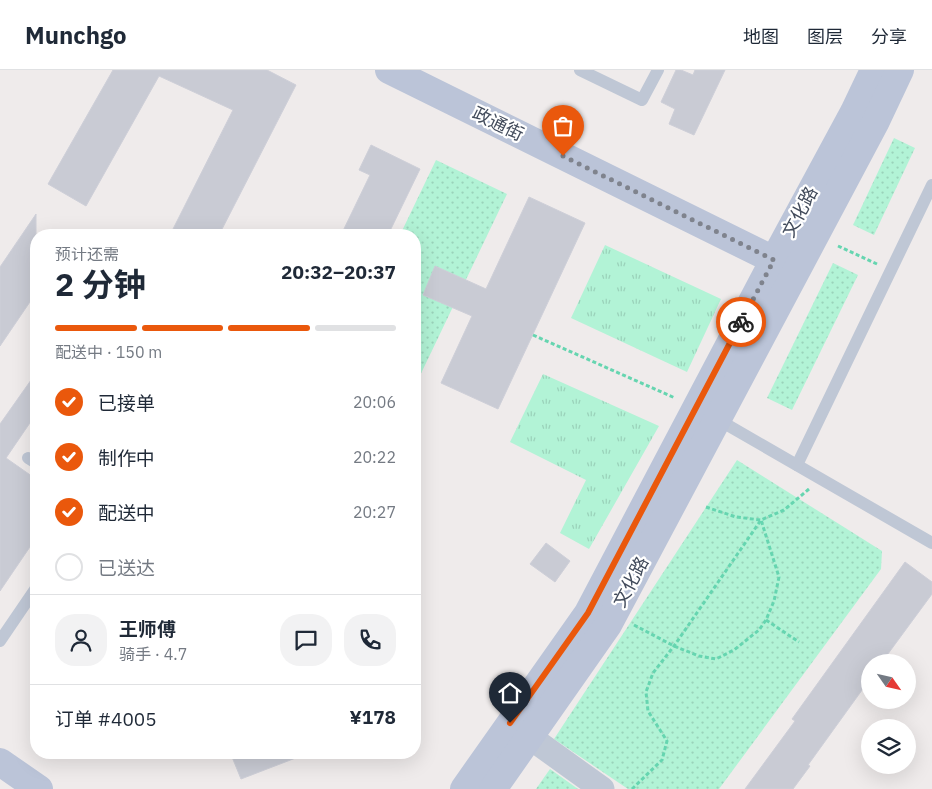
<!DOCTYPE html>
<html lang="zh">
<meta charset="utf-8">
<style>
:root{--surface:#fff;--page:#f2f2f3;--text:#1f2937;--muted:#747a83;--line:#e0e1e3;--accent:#ea580c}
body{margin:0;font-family:"IBM Plex Sans","Noto Sans SC",sans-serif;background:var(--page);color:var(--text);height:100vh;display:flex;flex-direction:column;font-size:19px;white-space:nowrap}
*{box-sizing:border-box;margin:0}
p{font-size:16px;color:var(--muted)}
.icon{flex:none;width:28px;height:28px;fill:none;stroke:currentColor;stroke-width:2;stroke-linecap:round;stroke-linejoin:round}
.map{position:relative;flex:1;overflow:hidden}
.details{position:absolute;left:30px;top:159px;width:391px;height:530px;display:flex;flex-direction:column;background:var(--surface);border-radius:20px;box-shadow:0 5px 20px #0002}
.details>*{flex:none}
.needle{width:32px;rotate:124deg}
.buttons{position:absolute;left:861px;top:584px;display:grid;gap:10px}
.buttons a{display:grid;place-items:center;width:55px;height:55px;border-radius:50%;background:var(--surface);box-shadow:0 5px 20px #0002;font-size:25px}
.pin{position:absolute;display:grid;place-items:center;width:42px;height:42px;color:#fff;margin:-51px -21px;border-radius:50% 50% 50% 0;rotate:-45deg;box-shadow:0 0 5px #0007}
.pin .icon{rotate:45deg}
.courier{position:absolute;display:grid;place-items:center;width:50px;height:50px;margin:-25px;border:4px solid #ea580c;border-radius:50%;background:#fff;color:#222;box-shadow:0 1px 6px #0007}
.summary em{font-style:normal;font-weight:700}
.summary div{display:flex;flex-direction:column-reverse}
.summary{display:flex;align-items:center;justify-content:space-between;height:85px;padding:0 25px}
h1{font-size:32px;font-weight:700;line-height:38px}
.bar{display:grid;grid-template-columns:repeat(4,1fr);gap:8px 5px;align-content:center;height:60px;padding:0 25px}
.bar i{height:6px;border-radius:4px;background:var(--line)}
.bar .current{background:var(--accent)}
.bar p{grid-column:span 4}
.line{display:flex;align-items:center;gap:12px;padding:0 25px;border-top:1px solid var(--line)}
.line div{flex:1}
.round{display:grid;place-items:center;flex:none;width:52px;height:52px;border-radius:20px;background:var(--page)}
ol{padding:0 25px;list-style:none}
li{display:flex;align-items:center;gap:15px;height:55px}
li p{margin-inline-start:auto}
li .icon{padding:5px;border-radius:50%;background:var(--accent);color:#fff;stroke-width:4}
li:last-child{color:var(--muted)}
li i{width:28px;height:28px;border:2px solid var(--line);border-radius:50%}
header{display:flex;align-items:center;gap:30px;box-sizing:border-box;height:70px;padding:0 25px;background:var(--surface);border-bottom:1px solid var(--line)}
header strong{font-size:24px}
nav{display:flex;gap:28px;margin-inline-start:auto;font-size:18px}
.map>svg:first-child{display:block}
.grass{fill:url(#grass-tufts)}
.park{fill:url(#park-dots)}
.building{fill:#c9cbd4;stroke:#cecfd8}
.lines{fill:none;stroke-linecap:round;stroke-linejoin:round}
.path{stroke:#66d5b0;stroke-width:3;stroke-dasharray:4 2.5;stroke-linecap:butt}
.lane{stroke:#bfc7d5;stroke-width:12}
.street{stroke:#bfc7d5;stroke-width:25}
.secondary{stroke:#bbc4d8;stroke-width:28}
.done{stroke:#7f838d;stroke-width:5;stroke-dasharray:0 9}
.route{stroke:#ea580c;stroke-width:6}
.labels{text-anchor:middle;stroke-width:4.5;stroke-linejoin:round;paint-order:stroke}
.street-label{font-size:18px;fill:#424b5b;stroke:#fff}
</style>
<header>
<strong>Munchgo</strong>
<nav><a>地图</a><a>图层</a><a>分享</a></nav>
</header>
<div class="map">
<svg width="932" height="719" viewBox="0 0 932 719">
<defs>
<pattern id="grass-tufts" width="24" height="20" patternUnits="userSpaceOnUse" patternTransform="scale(1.25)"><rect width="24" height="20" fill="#b2f3d6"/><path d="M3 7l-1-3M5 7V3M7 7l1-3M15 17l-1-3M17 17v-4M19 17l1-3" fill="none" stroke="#9ad2ba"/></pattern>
<pattern id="park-dots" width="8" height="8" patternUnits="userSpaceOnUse" patternTransform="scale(1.25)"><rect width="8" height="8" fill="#b2f3d6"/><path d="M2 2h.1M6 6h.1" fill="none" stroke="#9ad2ba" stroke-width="1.8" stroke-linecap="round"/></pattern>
</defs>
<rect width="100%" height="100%" fill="#efebeb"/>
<g class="grass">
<polygon points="605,175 721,229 687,302 571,248"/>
<polygon points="543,304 659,356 589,479 560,463 586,410 510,372"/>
</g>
<g class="park">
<polygon points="894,68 915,78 874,165 853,155"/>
<polygon points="436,90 507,124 415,316 415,165 400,165"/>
<polygon points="833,193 858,205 792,340 767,328"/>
<polygon points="737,390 882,481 881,499 719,719 628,719 554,669"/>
<polygon points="550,699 578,719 536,719"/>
</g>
<g class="building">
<polygon points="113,0 267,0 296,15 219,165 170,165 233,40 159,6 86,136 48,114"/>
<polygon points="676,0 681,0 693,5 695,0 725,0 694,65 669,54 675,39 661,32"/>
<polygon points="371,75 420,99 388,165 341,165 370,105 359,100"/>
<polygon points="529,127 585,153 498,339 441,313 472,246 423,225 435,196 486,219"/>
<polygon points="36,144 36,223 0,276 0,197"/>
<polygon points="36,303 36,344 6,388 36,409 36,468 0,521 0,354"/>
<polygon points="546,473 570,491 555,512 530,494"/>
<polygon points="905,492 932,512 932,524 882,592 870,592 870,609 808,695 810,696 793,719 745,719 795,651 792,649"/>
<polygon points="230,682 306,682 306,684 241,709"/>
</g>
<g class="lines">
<g class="path">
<polyline points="838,176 877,194"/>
<polyline points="533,265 675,328"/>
<polyline points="706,437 736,447 761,450 784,440 809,419"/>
<polyline points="766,550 799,572"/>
<polyline points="634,555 674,576 699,586 716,589 734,580 759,560 766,550 774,531 779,507 761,450"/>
<polyline points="632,719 662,690 667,671 648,641 646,622 653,603 674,576 761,450"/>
</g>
<g class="lane">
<polyline points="580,0 642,30 658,0"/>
<polyline points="717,349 932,473"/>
<polyline points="28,388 36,393"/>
<polyline points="797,395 932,115"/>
<polyline points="0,571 36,518"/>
</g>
<polyline class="street" points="513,655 602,719"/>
<g class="secondary">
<polyline points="389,0 790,198"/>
<polyline points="0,692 39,719"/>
<polyline points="464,719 588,543 774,190 854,42 874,0"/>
<polyline points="493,719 608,555 875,53 900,0"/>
</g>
</g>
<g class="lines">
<polyline class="done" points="563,86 774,190 741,252"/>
<polyline class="route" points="510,653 588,543 741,252"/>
</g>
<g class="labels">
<g class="street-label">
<text transform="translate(498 54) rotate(26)" y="6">政通街</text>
<text transform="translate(800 142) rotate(-62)" y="6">文化路</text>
<text transform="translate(631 512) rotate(-62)" y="6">文化路</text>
</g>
</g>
</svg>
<div class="buttons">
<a><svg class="needle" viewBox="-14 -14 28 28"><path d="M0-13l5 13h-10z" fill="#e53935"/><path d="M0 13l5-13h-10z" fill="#747a83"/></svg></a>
<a><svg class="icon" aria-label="layers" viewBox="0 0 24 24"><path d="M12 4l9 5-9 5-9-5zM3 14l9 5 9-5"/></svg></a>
</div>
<div class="pin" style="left:563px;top:86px;background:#ea580c"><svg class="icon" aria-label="bag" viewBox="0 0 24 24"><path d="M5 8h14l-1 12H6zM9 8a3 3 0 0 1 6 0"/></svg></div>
<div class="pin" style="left:510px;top:653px;background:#1f2937"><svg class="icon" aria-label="home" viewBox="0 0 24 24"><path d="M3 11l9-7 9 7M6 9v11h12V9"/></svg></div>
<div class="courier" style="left:741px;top:252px"><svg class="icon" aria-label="bike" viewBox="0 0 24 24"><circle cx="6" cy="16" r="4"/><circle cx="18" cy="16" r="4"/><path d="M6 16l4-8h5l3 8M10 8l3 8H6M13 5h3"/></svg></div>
<section class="details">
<div class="summary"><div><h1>2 分钟</h1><p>预计还需</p></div><em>20:32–20:37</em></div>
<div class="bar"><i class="current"></i><i class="current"></i><i class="current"></i><i></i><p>配送中 · 150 m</p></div>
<ol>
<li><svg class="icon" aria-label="check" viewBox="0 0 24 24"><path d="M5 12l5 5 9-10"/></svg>已接单<p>20:06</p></li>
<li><svg class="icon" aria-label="check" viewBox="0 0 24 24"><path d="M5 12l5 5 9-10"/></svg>制作中<p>20:22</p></li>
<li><svg class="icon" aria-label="check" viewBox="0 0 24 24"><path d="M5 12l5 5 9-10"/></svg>配送中<p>20:27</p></li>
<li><i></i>已送达</li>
</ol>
<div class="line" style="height:90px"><a class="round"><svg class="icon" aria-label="person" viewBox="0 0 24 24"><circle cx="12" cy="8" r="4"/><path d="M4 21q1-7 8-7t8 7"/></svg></a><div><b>王师傅</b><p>骑手 · 4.7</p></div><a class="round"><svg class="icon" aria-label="chat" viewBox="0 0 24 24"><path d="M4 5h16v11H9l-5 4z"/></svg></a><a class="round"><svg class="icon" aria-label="phone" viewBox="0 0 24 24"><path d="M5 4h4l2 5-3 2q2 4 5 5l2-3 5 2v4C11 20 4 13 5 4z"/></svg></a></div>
<div class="line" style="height:65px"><div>订单 #4005</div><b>¥178</b></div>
</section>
</div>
